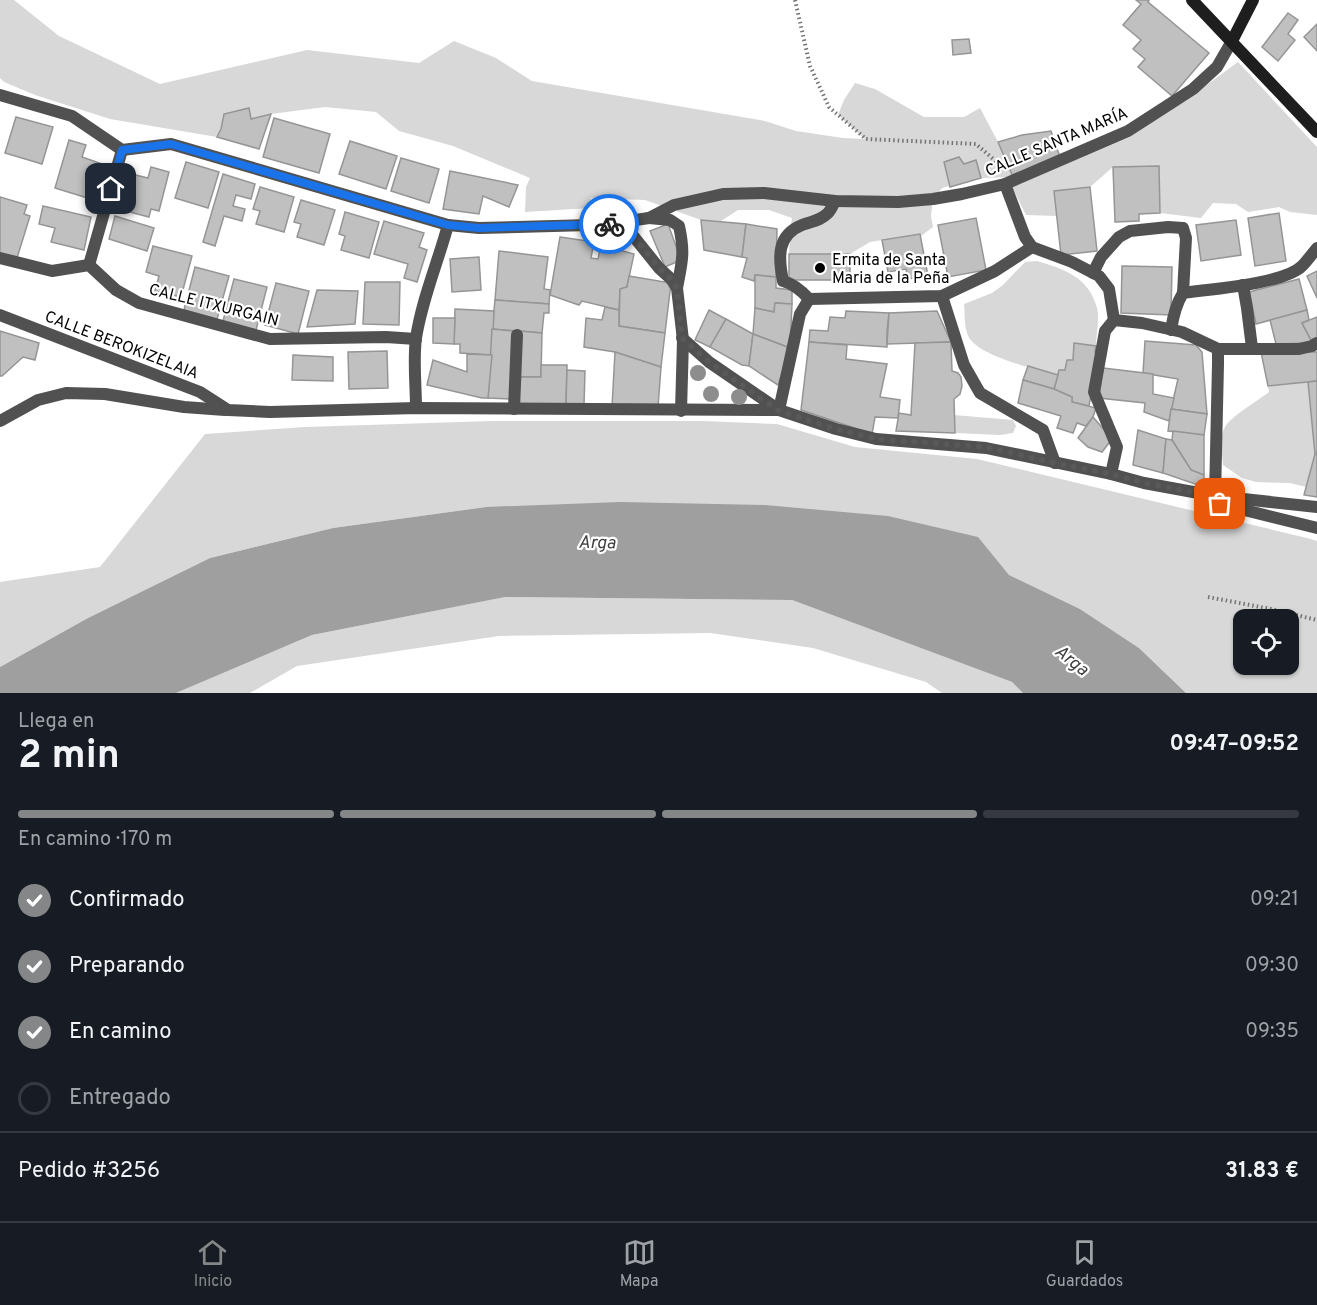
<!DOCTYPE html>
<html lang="es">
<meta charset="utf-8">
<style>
:root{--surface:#171b24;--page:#242831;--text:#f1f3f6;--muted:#9ea1a6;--line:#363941;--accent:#858687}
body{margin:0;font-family:Overpass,sans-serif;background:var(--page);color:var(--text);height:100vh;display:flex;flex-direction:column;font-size:22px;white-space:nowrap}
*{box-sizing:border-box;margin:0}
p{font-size:20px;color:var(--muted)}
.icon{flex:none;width:33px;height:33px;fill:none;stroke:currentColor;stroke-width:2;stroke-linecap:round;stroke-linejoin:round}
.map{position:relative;height:693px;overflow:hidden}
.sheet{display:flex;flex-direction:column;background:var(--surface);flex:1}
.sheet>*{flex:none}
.tools{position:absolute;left:1233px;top:609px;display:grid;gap:12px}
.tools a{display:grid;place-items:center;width:66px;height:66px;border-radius:12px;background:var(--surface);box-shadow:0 2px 4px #0004;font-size:30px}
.pin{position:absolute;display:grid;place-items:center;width:51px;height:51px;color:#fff;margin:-26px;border-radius:12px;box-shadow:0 3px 9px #0006}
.courier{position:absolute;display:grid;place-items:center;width:60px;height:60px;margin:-30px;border:4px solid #1a73e8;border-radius:50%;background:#fff;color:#222;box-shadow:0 2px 8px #0007}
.head em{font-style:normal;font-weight:700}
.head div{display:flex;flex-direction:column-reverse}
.head{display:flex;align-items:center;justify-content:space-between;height:102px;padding:0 18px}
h1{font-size:39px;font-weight:700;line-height:45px}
.bar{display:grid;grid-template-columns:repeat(4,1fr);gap:9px 6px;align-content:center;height:72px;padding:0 18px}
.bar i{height:8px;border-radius:4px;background:var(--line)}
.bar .active{background:var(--accent)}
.bar p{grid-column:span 4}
.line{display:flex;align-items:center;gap:15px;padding:0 18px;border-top:2px solid var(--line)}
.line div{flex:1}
ol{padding:0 18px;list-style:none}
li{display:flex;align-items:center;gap:18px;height:66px}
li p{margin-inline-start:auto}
li .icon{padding:6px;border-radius:50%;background:var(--accent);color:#fff;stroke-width:4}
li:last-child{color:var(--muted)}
li i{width:33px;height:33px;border:3px solid var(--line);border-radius:50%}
.dock{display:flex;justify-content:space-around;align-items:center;height:84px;border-top:2px solid var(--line);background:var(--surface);font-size:16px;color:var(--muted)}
.dock a{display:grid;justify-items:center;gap:3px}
.dock .active{color:var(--accent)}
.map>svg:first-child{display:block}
.green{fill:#d8d8d8;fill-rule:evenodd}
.water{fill:#9f9f9f}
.building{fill:#c0c0c0;stroke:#959595;stroke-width:1.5}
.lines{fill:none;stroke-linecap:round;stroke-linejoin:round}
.path{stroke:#737373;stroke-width:4;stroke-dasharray:1.5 3;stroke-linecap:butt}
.street{stroke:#515151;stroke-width:12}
.secondary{stroke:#1e1e1e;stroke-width:12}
.tree{fill:#8d8d8d}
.done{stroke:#595959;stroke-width:6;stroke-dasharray:0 10.8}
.route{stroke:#1a73e8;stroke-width:8}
.poi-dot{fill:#000;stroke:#fff;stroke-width:2}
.labels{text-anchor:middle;stroke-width:4.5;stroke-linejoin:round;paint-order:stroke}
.street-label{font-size:16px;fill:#000;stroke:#fff}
.poi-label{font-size:16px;fill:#000;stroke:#fff;text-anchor:start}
.water-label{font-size:18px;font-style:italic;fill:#404040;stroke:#fff}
</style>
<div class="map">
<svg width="1317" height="693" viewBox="0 0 1317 693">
<rect width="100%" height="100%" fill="#fff"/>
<g class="green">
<polygon points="0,0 14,0 59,36 160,84 307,50 419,63 454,41 496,58 532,81 765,121 796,131 843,138 865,139 838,115 844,100 855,83 875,89 924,117 964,117 980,108 998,142 1013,177 981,178 942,188 933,199 931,216 933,227 921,236 920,234 870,242 850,254 789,254 790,231 792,218 769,210 738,210 721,221 701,220 645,200 591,198 591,208 525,212 526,187 530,178 453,146 399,131 376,112 325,107 271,114 251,119 249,108 224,114 221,129 217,137 110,119 35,95 4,82 0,78"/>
<polygon points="1238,62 1317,147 1317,215 1290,212 1279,207 1248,212 1236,204 1213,203 1201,218 1160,213 1159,166 1113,167 1090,187 1054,191 1057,216 1026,215 1012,187 1130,137 1193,95"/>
<path d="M 1037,261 C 1064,269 1089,277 1097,308 C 1100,319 1096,334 1096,346 L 1074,343 L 1073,360 L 1067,360 L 1065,370 L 1059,370 L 1058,375 C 1037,369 973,356 967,333 C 964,324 965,313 964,304 L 992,293 L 1003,285 L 1025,262 Z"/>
<path d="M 1308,382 L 1315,454 L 1306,487 L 1290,483 L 1256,482 L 1242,478 L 1223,465 C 1222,453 1219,438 1225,427 C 1229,418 1260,399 1269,392 L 1268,386 Z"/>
<polygon points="954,415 1013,420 1016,426 1013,433 1000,435 955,433"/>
<path d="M 492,421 L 703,421 L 777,424 L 855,447 L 977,459 L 1307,538 L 1317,541 L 1317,693 L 1186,693 L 1139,648 L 1080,609 L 1009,575 L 977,537 L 486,507 L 333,528 L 210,558 L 88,618 L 0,667 L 0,582 L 100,567 L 205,434 L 305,427 ZM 1244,620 L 1288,620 L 1288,664 L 1244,664 Z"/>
<polygon points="504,597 792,600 1012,682 1023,693 942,693 926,682 813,648 710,633 499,636 297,666 250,693 176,693 312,635"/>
</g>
<polygon class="water" points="620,502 765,505 888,516 978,537 1009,575 1080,609 1139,648 1186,693 1023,693 1012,682 792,600 505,597 312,635 176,693 0,693 0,667 88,618 210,558 333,528 486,507"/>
<g class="building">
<polygon points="1136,0 1149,0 1148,2 1209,53 1172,96 1138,67 1145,59 1133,49 1141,40 1123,25 1141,4"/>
<polygon points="1288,13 1298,20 1288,34 1295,40 1278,61 1262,47"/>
<polygon points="1317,24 1317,51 1304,37"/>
<polygon points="969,39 971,53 953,55 952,40"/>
<polygon points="249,108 251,119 271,114 259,149 217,137 221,129 224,114"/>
<polygon points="16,117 53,127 42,164 5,153"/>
<polygon points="274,118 330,134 319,173 263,157"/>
<polygon points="1051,131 1060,157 1013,177 998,142 1022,135"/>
<polygon points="69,140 86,145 82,157 105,165 94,200 55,188"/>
<polygon points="350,141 397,156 386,189 339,174"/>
<polygon points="959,157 964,164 976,160 981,178 950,187 944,162"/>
<polygon points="401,158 439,169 429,203 391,191"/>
<polygon points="186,162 219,172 208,208 175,198"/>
<polygon points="1159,166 1160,213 1139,214 1139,221 1115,222 1113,167"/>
<polygon points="151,167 169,172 159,211 151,209 149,217 118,209 127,173 148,178"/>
<polygon points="450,171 518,185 509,207 483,196 479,214 443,209"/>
<polygon points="223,174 255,184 251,199 236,195 233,206 245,209 242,221 224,216 215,246 203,242"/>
<polygon points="260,187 294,197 284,232 256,224 260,211 253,209"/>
<polygon points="1090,187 1097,251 1061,255 1054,191"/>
<polygon points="0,197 27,205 24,214 30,216 17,258 0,253"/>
<polygon points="301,200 335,210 324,245 297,237 301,224 294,222"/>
<polygon points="43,206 91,217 84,250 51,242 55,228 39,224"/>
<polygon points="345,212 379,222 369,258 341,250 345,236 339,234"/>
<polygon points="1279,213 1286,261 1255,266 1248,218"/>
<polygon points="115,216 154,228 147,251 109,239"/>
<polygon points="976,218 986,270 948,277 938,225"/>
<polygon points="701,220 746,224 742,257 704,250"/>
<polygon points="1236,220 1241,255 1201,261 1196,225"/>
<polygon points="384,221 424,233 419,247 427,250 417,282 404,278 408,264 374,254"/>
<polygon points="668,224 681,260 665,267 650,231"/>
<polygon points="746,224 777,229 776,277 755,275 754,281 742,277 747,258 742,257"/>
<polygon points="920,234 928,276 908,279 906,269 888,272 882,240"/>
<polygon points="560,237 594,242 591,258 598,259 601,245 634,254 627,287 620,289 619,310 582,301 579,305 550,295"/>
<polygon points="153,246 192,256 181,297 155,291 159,276 146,272"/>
<polygon points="499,251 548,257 544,289 550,290 549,304 495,300"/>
<rect x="789" y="254" width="61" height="26"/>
<polygon points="479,257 481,290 452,292 450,259"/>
<polygon points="1122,266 1172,267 1171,315 1121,313"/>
<polygon points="195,267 229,276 217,319 184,310"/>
<polygon points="1317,271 1317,298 1307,276"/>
<polygon points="755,275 776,277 776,288 792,290 792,304 775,303 774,312 755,308"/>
<polygon points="629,276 671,283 665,333 619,326 620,289 627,287"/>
<polygon points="234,279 267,287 256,330 223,321"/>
<polygon points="1299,279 1307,310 1256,324 1249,292"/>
<polygon points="365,282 400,282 399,325 363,324"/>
<polygon points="276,283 309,291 298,334 265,325"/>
<polygon points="317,290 358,291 355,324 307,327"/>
<polygon points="495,300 549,304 549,313 544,313 542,333 492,329"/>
<polygon points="775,303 792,304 790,348 753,334 755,308 774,312"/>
<polygon points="605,307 619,310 619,326 665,333 661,367 615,352 584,347 586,318 602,320"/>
<polygon points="455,309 494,311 492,355 460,353 460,344 454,344"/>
<polygon points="709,310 726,319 710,347 695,340"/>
<polygon points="1307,310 1309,320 1302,323 1311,340 1310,343 1276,344 1270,320"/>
<polygon points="846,311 889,313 887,332 887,347 809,342 810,330 828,331 830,317 845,318"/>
<polygon points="937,311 951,342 887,344 889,313"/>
<polygon points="1317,317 1317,338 1311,340 1302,323"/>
<polygon points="433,318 455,318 454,344 433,343"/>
<polygon points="726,319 753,334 749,366 742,365 710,347"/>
<polygon points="492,329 514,331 510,399 488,398"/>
<polygon points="0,331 39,343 35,360 23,357 2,376 0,376"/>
<polygon points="520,331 542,333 541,377 519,377"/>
<polygon points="753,334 790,348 778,385 749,366"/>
<polygon points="1145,341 1196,345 1202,352 1207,414 1171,409 1178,379 1143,373"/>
<polygon points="809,342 847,345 846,359 887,364 880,397 900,400 898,418 875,417 872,434 801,410"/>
<polygon points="951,342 952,371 958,373 961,377 962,386 960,394 954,399 955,433 896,431 899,413 911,415 915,343"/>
<polygon points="1074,343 1096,346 1095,352 1099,352 1089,406 1072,402 1072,397 1054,389 1059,370 1065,370 1067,360 1073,360"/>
<polygon points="387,351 388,388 349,389 348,352"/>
<polygon points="615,352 661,367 658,407 612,407"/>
<polygon points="1261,352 1317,352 1317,381 1268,386"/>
<polygon points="467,354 492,355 488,398 482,398 427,385 433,360 467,372"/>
<polygon points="293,355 333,357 333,381 292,380"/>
<polygon points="541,365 567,365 566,404 519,404 519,377 541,377"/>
<polygon points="1028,366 1058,375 1054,389 1023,380"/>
<polygon points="1103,368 1153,374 1153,394 1174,398 1169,421 1144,412 1145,403 1099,398"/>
<polygon points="567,370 585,371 584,405 566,404"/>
<polygon points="1023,380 1054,389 1072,397 1072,402 1096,408 1093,417 1086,426 1077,423 1073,433 1057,428 1061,416 1018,403"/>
<polygon points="1317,381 1317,454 1315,454 1308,382"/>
<polygon points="1171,409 1207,414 1204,435 1168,431"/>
<polygon points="1093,417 1112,439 1102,452 1088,447 1078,438"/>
<polygon points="1138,430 1166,439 1163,473 1133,465"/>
<polygon points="1173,431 1204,435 1204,475 1191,470 1172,440"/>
<polygon points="1166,439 1172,440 1191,470 1204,475 1204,487 1163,473"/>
<polygon points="1315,454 1317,454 1317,497 1304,495"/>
</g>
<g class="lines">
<g class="path">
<polyline points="795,0 810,66 829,107 866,139 976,144 998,163 1000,171"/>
<polyline points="1208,597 1271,609 1317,620"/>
</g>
<g class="street">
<polyline points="0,95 72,116 122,150 171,144 448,225"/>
<polyline points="1005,184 1025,237 1032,247 1072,262 1099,276 1109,289 1114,320 1142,323 1182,332 1218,349 1299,349 1312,346 1317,343"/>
<path d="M 649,218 L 670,220 L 679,226 C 685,253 682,262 677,288"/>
<polyline points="622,222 659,268 671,279 677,288 683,340 681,411"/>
<polyline points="0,258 52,271 89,265 116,290 139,303 270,339 386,337 416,339"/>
<polyline points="89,265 122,150"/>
<polyline points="1093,273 1101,257 1119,237 1130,231 1168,227 1183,228 1186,238 1183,293"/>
<polyline points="1243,285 1247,308 1252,348"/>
<polyline points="942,296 964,365 980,393 1043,430 1055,463"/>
<polyline points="809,299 942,296 995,271 1032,247"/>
<path d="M 809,299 C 801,290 794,284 783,281 C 778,257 777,235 802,225 C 812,221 820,221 828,213 C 831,210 833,205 835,201"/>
<polyline points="0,315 200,392 228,410 270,412 416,408 779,410 836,429 876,439 986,448 1111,474 1144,483 1215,496 1317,507"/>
<path d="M 1171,330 C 1173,317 1176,304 1183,293 C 1210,289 1284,284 1302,266 C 1307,261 1312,254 1317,248"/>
<polyline points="682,338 709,362 779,410 800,314 809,299"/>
<polyline points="1218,349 1218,364 1215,496 1220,504 1317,528"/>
<path d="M 416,408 C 416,385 413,360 416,338 C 422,299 438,262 448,225 L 479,228 L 590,225 L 622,222 L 649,218 L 674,205 L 723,194 L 764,193 L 835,201 L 898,202 L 933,199 L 962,194 L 1005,184 L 1128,131 L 1193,89 L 1217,67 L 1232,41"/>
<polyline points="514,409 517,335"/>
<polyline points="0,421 38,400 66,393 105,394 184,407 225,410"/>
<polyline points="1111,474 1117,447 1094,392 1105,331 1114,320"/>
</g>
<g class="secondary">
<polyline points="1192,0 1317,132"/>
<polyline points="1232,41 1253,0"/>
</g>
</g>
<g class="tree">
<circle cx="698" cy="373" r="8"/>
<circle cx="711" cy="394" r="8"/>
<circle cx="739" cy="397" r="8"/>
</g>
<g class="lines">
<polyline class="done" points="609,224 622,222 659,268 671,279 677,288 682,338 709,362 779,411 836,429 876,439 986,447 1054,463 1111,474 1144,483 1215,496 1220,504"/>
<polyline class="route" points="111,189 122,150 171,144 448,225 479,228 609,224"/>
</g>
<circle class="poi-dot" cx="820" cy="268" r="6"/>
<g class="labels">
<g class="street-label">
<text transform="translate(1056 141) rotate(-23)" y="6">CALLE SANTA MARÍA</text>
<text transform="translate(214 304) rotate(14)" y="6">CALLE ITXURGAIN</text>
<text transform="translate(122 344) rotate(21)" y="6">CALLE BEROKIZELAIA</text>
</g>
<g class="poi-label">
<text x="832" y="265">Ermita de Santa<tspan x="832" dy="18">Maria de la Peña</tspan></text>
</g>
<g class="water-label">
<text transform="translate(597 542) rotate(1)" y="6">Arga</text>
<text transform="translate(1072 660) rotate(39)" y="6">Arga</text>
</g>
</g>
</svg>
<div class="tools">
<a><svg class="icon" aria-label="locate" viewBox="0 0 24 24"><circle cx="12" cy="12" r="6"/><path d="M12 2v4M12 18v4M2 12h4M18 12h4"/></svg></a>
</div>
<div class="pin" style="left:1220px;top:504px;background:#ea580c"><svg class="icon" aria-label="bag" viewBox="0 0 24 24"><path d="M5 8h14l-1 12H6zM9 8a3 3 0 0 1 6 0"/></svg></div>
<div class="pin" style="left:111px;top:189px;background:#1f2937"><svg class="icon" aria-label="home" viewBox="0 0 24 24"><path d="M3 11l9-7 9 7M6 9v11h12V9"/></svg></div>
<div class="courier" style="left:609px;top:224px"><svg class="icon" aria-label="bike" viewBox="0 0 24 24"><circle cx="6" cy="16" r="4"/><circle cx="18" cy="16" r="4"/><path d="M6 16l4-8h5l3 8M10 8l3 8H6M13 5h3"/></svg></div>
</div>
<section class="sheet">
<div class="head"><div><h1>2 min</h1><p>Llega en</p></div><em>09:47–09:52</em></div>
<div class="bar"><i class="active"></i><i class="active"></i><i class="active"></i><i></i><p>En camino · 170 m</p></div>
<ol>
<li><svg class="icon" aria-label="check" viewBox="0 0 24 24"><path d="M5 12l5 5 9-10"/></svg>Confirmado<p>09:21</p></li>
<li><svg class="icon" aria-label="check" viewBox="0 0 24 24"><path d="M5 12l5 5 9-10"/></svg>Preparando<p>09:30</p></li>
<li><svg class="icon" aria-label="check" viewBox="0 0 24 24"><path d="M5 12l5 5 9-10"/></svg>En camino<p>09:35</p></li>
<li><i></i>Entregado</li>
</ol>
<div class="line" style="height:78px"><div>Pedido #3256</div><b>31.83 €</b></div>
</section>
<nav class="dock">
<a class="active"><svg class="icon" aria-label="home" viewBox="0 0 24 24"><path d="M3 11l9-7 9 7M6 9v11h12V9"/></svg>Inicio</a>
<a><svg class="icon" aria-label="map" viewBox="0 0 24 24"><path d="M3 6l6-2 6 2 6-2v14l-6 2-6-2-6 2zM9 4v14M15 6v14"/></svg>Mapa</a>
<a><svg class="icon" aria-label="saved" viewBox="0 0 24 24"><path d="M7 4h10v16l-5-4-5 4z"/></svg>Guardados</a>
</nav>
